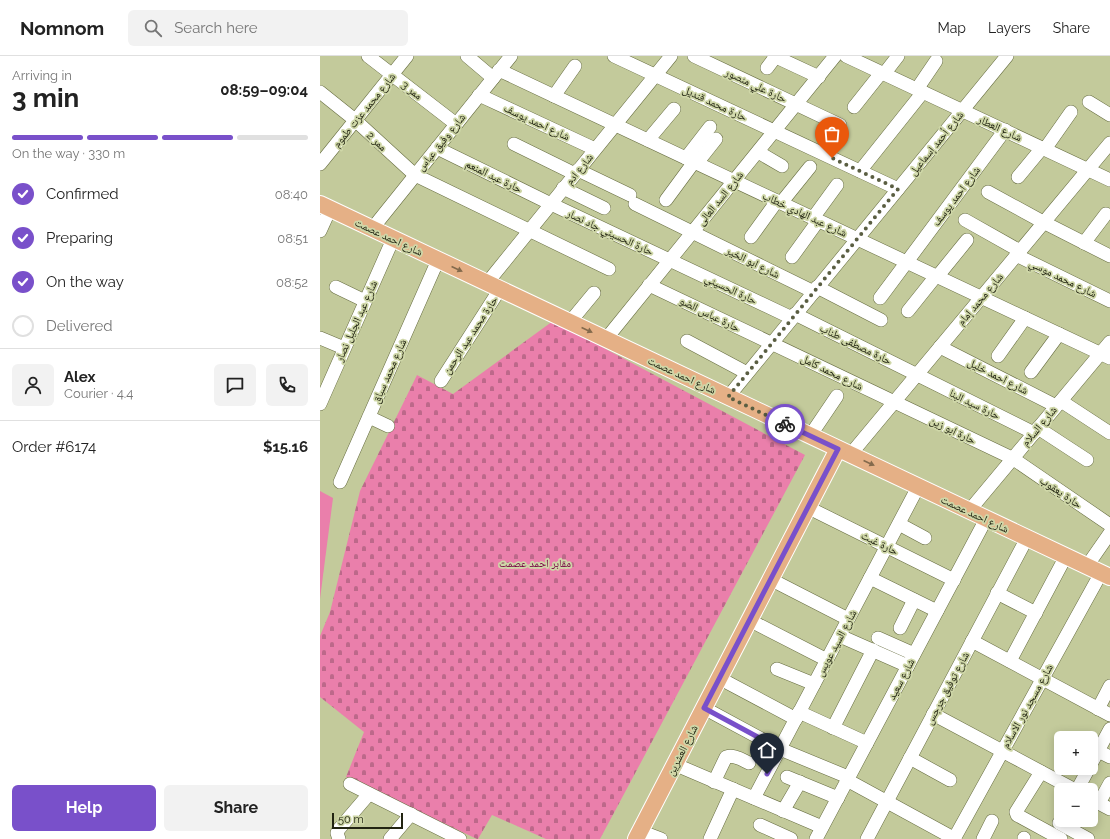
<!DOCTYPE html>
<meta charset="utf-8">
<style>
:root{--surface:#fff;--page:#f2f2f2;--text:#222;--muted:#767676;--line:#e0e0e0;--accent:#7950ca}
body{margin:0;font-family:Raleway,"Noto Naskh Arabic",sans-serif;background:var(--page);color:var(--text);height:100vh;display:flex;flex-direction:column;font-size:15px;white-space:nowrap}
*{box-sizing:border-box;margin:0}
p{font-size:13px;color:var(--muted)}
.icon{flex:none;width:22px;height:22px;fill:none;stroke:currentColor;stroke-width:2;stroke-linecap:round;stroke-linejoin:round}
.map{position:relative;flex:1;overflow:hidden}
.drawer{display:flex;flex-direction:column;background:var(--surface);width:320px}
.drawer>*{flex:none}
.controls{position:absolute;left:734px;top:675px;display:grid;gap:8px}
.controls a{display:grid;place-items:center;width:44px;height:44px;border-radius:6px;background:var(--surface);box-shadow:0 2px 10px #0003;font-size:20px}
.scale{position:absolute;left:12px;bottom:10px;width:71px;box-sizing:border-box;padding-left:4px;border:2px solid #222412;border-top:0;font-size:11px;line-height:14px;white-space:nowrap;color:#222412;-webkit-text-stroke:3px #cfd7a8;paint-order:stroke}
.pin{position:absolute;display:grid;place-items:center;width:34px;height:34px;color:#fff;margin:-41px -17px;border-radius:50% 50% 50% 0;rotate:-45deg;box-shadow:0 0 4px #0007}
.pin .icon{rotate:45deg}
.courier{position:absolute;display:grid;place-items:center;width:40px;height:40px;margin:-20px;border:3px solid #7950ca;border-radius:50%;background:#fff;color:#222;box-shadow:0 1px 5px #0007}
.summary em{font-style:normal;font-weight:700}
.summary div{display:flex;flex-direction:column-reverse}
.summary{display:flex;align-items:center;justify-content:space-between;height:68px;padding:0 12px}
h1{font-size:26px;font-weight:700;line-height:30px}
.bar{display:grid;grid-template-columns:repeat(4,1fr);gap:6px 4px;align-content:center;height:48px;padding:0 12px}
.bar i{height:5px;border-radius:3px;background:var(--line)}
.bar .current{background:var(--accent)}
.bar p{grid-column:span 4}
.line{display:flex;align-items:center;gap:10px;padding:0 12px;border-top:1px solid var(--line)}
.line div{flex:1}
.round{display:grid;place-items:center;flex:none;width:42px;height:42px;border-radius:6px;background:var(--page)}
ol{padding:0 12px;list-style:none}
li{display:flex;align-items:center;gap:12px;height:44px}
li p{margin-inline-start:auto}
li .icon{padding:4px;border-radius:50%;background:var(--accent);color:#fff;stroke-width:4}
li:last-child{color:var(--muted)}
li i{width:22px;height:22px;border:2px solid var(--line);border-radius:50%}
.action{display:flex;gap:8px;margin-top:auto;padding:8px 12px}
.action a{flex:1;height:46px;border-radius:6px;background:var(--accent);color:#fff;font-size:16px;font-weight:700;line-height:46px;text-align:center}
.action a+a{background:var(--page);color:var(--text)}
header{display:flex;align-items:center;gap:24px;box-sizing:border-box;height:56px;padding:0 20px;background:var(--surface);border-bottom:1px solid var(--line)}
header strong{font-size:19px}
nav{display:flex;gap:22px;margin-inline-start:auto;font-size:14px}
.search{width:280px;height:36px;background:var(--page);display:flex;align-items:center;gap:10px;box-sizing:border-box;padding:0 14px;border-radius:6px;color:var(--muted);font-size:15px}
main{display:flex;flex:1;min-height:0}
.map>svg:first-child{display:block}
.cemetery{fill:url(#cemetery-stones)}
.garden{fill:#ea7fab}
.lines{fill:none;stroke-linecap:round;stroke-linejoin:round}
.minor-casing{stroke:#676d41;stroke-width:14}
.major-casing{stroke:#fff;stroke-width:18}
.minor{stroke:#fff;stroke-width:13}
.major{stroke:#e5b086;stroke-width:16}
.oneway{fill:#846a4c}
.done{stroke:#5a5e42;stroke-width:4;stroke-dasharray:0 7.2}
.route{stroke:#7950ca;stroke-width:5}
.labels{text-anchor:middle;stroke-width:3.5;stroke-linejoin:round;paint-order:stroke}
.street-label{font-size:11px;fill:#222412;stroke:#cfd7a8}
.park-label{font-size:11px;fill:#760243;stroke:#cfd7a8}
</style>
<header>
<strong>Nomnom</strong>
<div class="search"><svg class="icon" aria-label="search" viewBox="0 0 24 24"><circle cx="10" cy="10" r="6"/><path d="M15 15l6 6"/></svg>Search here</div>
<nav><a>Map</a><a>Layers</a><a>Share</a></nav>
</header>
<main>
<section class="drawer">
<div class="summary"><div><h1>3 min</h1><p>Arriving in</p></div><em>08:59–09:04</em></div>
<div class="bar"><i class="current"></i><i class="current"></i><i class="current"></i><i></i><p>On the way · 330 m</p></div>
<ol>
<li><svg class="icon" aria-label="check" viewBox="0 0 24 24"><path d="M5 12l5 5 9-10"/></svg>Confirmed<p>08:40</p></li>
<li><svg class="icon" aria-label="check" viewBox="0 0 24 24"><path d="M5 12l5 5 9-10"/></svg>Preparing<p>08:51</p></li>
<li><svg class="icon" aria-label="check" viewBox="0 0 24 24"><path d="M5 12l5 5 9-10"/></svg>On the way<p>08:52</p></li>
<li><i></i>Delivered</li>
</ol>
<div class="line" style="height:72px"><a class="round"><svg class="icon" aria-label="person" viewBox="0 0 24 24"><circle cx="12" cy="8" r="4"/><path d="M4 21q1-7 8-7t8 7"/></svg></a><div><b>Alex</b><p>Courier · 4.4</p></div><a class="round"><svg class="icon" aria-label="chat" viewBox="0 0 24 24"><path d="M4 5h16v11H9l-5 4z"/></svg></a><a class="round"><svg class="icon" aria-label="phone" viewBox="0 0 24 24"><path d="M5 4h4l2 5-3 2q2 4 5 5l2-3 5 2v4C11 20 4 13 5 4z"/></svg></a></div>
<div class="line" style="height:52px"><div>Order #6174</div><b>$15.16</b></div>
<div class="action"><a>Help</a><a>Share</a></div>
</section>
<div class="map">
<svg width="790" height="783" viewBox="0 0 790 783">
<defs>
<pattern id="cemetery-stones" width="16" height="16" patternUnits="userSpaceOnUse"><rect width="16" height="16" fill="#ea7fab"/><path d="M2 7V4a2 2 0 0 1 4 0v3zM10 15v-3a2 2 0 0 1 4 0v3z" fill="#bd688a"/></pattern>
</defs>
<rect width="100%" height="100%" fill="#c3ca9b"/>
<polygon class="cemetery" points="233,265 485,399 280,783 226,783 172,759 158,783 157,783 26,721 44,676 0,641 0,580 10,556 40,435 97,319 133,338"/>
<polygon class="garden" points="0,435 13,442 0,543"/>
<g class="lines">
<g class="minor-casing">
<g id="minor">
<polyline points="48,0 136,68"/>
<polyline points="147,0 173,22"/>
<polyline points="294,0 578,133"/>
<polyline points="374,0 520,69"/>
<polyline points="454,0 499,21"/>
<polyline points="526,0 790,124"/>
<polyline points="447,12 456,0"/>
<polyline points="179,14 790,302"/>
<polyline points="564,18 578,0"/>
<polyline points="597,33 616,5"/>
<polyline points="0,36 35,64 95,119 289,213"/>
<polyline points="159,39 275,93"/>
<polyline points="234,40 255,10"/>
<polyline points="769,46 790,59"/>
<polyline points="534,51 561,17"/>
<polyline points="328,84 354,53"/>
<polyline points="194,88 255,118"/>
<polyline points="117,92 231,148 472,262"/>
<polyline points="725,93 751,56"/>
<polyline points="438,96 462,110"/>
<polyline points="366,102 390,71"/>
<polyline points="377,107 396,83"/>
<polyline points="0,108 87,0"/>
<polyline points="258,114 310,139"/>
<polyline points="540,115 603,36"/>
<polyline points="698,121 722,92"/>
<polyline points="243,132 284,152"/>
<polyline points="668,136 723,166 790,200"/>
<polyline points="346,144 374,106"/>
<polyline points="461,147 490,111"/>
<polyline points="315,148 494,236"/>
<polyline points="493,162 517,129"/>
<polyline points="645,164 700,195"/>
<polyline points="52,173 191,0"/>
<polyline points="0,175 10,153"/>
<polyline points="431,181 457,145"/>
<polyline points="764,187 786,158"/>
<polyline points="696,199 790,245"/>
<polyline points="472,201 498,165"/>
<polyline points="617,221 647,184"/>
<polyline points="167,227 351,0"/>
<polyline points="329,229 692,402 790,469"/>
<polyline points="16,231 45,245"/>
<polyline points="497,231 561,264"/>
<polyline points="560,242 685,74"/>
<polyline points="588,255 616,220"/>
<polyline points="475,258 714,377"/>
<polyline points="250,266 274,237"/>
<polyline points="0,282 24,292"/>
<polyline points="286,283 515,0"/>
<polyline points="367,285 427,317"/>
<polyline points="620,291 736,350"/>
<polyline points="678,300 705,262"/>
<polyline points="711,316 739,278"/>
<polyline points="121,325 180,233"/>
<polyline points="408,341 687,0"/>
<polyline points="741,345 790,377"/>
<polyline points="0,348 73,183"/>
<polyline points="49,361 68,370"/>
<polyline points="718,372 767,404"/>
<polyline points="490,380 517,340"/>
<polyline points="530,399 790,87"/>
<polyline points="20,426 118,204"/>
<polyline points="487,451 634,524"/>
<polyline points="649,455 790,286"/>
<polyline points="579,468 605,482"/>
<polyline points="767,510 790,477"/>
<polyline points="550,522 617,555"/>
<polyline points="450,523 528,563"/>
<polyline points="677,537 716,557"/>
<polyline points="429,564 507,604"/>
<polyline points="580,572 594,544"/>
<polyline points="520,580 588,610"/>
<polyline points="558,582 594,598"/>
<polyline points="652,585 790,659"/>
<polyline points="690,605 746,500"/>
<polyline points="457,613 494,628"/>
<polyline points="399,622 476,663"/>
<polyline points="384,652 460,693 528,721"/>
<polyline points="778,653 790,630"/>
<polyline points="479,656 547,687"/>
<polyline points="613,658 755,734"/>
<polyline points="513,672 553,594"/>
<polyline points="778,695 790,701"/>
<polyline points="590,702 630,724"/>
<polyline points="354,708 502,771"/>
<polyline points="771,708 790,673"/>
<polyline points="721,716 696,756 697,759 741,783"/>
<polyline points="467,721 518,742"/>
<polyline points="527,724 635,783"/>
<path d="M 394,726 L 406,701 C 414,698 422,704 429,707"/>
<polyline points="30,728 140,783"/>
<polyline points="757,734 769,712"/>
<polyline points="434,742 598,431"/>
<polyline points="771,743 790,753"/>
<polyline points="779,747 790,727"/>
<polyline points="463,755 480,726"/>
<polyline points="739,767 768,783"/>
<polyline points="440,769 471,783"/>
<polyline points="320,775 341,783"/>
<polyline points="19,783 17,777 19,773 49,738"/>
<polyline points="70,783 91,758"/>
<polyline points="390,783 413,733"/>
<polyline points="496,783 666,463"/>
<polyline points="547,783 707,482"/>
<polyline points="634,783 781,517"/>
<polyline points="663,783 672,765"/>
<polyline points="704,783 704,782"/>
</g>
</g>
<g class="major-casing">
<g id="major">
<polyline points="0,148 790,521"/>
<polyline points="316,783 518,393"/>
</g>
</g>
<use href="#minor" class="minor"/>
<use href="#major" class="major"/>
</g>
<defs><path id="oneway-solid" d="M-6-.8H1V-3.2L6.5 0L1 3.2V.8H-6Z"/></defs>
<g class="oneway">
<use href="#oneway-solid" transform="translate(137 213) rotate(25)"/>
<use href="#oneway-solid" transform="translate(267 274) rotate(25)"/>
<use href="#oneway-solid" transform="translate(549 407) rotate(25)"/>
</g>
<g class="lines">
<polyline class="done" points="465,368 408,341 578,133 512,102"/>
<polyline class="route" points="447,718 460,693 384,652 518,393 465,368"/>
</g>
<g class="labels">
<g class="street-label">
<text transform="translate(436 29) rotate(25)" y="4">حارة علي منصور</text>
<text transform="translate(92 34) rotate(38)" y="4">ممر 3</text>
<text transform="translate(395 47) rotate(25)" y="4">حارة محمد قنديل</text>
<text transform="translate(44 54) rotate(-51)" y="4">شارع محمد عزت طموم</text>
<text transform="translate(217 66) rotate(25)" y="4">شارع احمد يوسف</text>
<text transform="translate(680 72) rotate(25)" y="4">شارع العطار</text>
<text transform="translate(57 85) rotate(43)" y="4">ممر 2</text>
<text transform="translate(121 86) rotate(-51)" y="4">شارع وفيق عباس</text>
<text transform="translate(616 87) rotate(-51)" y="4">شارع أحمد إسماعيل</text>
<text transform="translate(259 113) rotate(-51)" y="4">شارع ادم</text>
<text transform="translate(174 120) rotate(26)" y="4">حارة عبد المنعم</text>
<text transform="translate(636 140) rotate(-53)" y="4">شارع احمد يوسف</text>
<text transform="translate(400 142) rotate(-51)" y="4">شارع السد العالى</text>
<text transform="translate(485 158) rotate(25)" y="4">شارع عبد الهادي خطاب</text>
<text transform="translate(290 176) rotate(25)" y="4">حارة الحسيني جاد نصار</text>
<text transform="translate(69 181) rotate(25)" y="4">شارع احمد عصمت</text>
<text transform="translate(433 206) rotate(26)" y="4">شارع ابو الخير</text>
<text transform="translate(743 222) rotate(26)" y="4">شارع محمد موسي</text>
<text transform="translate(411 233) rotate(25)" y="4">حارة الحسيني</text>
<text transform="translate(660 243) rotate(-50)" y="4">شارع محمد إمام</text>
<text transform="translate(390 258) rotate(26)" y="4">حارة عباس الضو</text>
<text transform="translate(36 265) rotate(-66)" y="4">شارع عبد الجليل نصار</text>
<text transform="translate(150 279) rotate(-57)" y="4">حارة محمد عبد الرحمن</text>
<text transform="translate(536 288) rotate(26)" y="4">حارة مصطفى طناب</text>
<text transform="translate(69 315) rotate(-66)" y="4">شارع محمد سباق</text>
<text transform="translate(512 316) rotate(26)" y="4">شارع محمد كامل</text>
<text transform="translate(362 319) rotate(25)" y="4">شارع احمد عصمت</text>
<text transform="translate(678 320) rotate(27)" y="4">شارع احمد خليل</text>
<text transform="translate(655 348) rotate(26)" y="4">حارة سيد البنا</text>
<text transform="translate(719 370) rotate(-50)" y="4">شارع السلام</text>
<text transform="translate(633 374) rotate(26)" y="4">حارة ابو زين</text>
<text transform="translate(741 436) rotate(34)" y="4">حارة يعقوب</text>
<text transform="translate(655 458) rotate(25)" y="4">شارع احمد عصمت</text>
<text transform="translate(560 487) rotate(26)" y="4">حارة غيث</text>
<text transform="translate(516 587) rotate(-62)" y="4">شارع السيد عويس</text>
<text transform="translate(581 623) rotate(-62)" y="4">شارع سعيد</text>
<text transform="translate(627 632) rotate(-62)" y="4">شارع توفيق جرجس</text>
<text transform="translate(707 650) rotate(-61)" y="4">شارع مسجد نور الاسلام</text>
<text transform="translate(362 694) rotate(-63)" y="4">شارع العشرين</text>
</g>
<g class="park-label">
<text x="215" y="511">مقابر احمد عصمت</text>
</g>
</g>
</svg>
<div class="controls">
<a>+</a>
<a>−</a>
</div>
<div class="scale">50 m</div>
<div class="pin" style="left:512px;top:102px;background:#ea580c"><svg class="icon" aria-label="bag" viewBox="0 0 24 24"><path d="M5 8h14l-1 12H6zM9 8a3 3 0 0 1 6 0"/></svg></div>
<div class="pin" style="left:447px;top:718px;background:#1f2937"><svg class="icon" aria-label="home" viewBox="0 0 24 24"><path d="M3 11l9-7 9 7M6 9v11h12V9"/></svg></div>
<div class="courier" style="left:465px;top:368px"><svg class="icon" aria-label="bike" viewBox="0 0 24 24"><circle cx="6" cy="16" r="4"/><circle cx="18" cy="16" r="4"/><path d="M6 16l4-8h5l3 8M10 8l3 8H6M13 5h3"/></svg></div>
</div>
</main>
